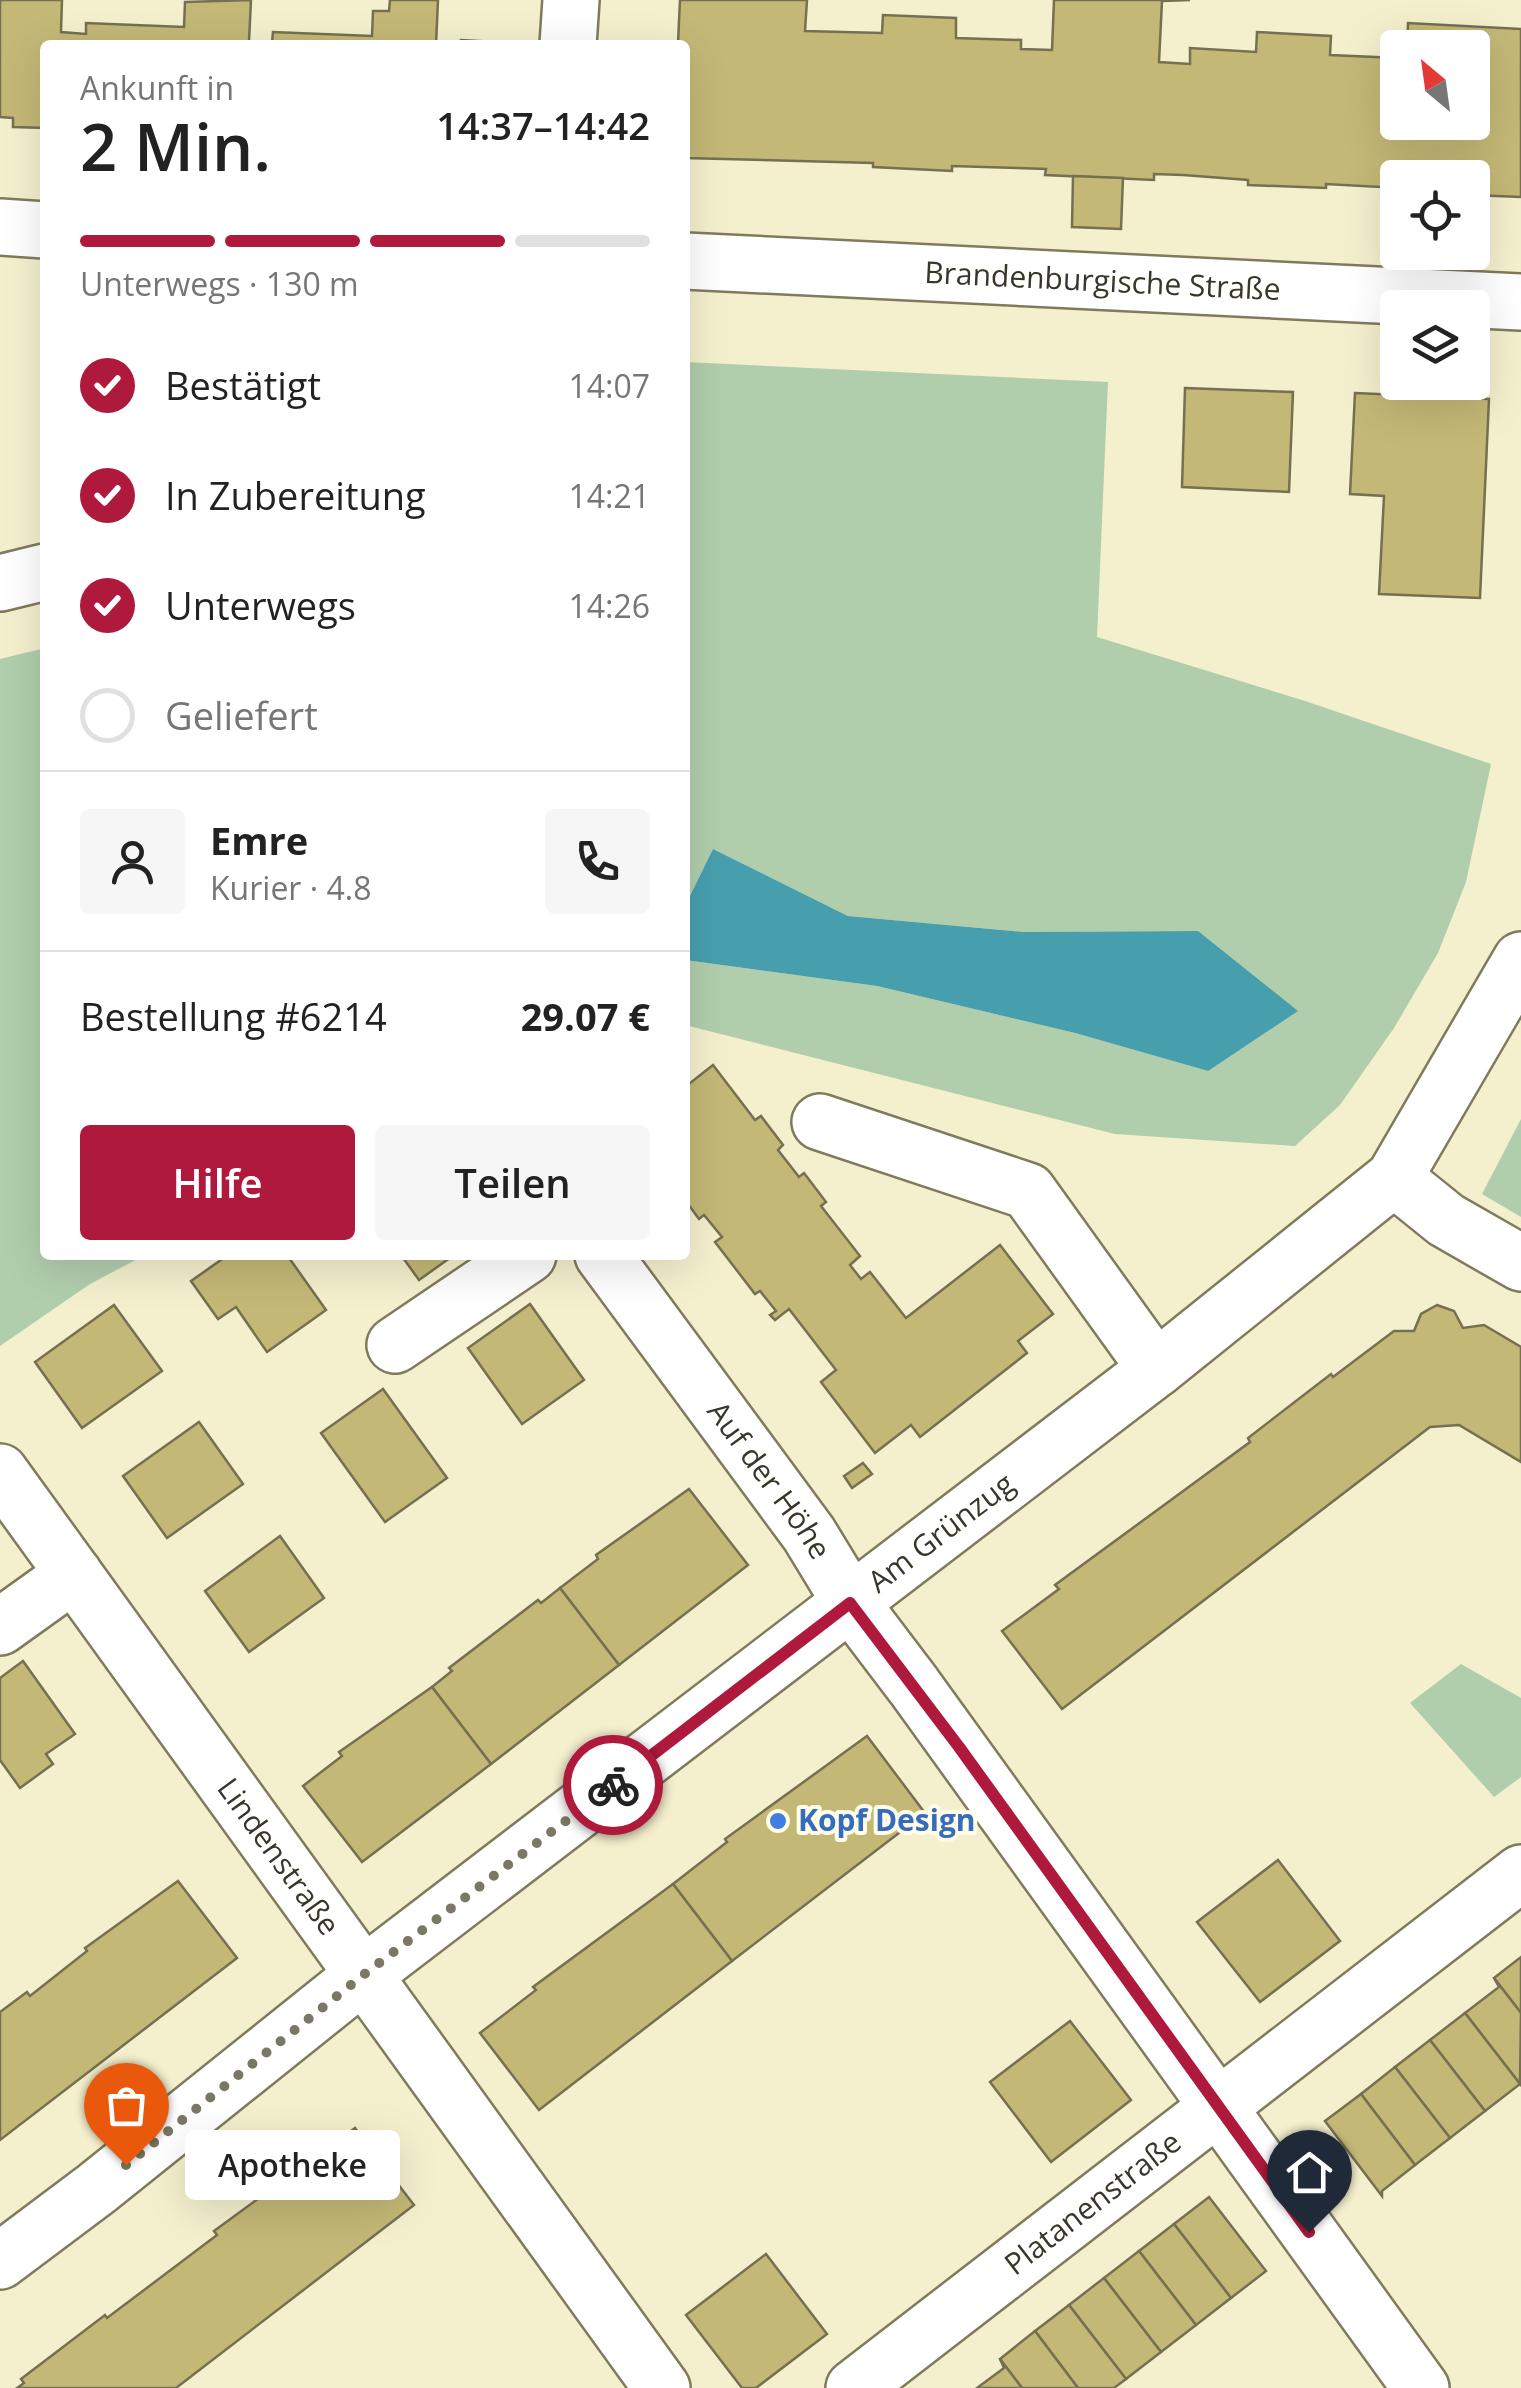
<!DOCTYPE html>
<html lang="de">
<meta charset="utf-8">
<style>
:root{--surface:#fff;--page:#f6f6f6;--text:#222;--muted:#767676;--line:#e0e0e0;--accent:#ae193c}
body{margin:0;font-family:"Open Sans",sans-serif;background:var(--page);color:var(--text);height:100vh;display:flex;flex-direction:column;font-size:38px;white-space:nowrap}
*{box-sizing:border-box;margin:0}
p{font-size:32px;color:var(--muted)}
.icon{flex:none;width:55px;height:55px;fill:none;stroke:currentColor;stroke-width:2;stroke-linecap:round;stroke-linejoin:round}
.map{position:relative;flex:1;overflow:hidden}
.drawer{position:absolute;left:40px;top:40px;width:650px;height:1220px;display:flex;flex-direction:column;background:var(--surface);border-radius:10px;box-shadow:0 10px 40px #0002}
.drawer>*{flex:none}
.needle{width:65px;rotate:331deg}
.fabs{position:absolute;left:1380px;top:30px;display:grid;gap:20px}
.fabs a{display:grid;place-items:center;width:110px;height:110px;border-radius:10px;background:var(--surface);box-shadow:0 10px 40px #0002;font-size:50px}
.pin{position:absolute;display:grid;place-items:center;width:85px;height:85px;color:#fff;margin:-102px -42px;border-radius:50% 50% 50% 0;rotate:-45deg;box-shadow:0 0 10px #0007}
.pin .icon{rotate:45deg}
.courier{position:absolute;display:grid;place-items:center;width:100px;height:100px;margin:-50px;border:8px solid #ae193c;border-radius:50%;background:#fff;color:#222;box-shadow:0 2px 12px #0007}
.bubble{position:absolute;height:70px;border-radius:10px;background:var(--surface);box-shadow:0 10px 40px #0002;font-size:32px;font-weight:600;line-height:70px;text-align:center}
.headline em{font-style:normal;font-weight:600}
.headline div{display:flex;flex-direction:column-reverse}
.headline{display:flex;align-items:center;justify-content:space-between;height:170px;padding:0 40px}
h1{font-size:65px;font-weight:600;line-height:75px}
.bar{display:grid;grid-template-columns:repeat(4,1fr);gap:15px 10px;align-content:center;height:120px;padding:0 40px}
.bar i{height:12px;border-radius:8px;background:var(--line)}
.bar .active{background:var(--accent)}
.bar p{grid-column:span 4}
.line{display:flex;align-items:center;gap:25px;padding:0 40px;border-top:2px solid var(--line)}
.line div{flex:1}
.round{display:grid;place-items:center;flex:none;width:105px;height:105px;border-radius:10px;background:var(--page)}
ol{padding:0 40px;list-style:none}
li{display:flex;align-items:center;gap:30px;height:110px}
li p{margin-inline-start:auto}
li .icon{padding:10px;border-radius:50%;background:var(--accent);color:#fff;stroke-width:4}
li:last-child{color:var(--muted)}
li i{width:55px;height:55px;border:5px solid var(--line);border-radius:50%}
.action{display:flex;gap:20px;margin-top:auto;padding:20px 40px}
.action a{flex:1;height:115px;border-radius:10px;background:var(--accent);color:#fff;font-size:40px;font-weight:600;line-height:115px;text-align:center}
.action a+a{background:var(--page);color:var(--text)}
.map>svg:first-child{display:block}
.green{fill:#b0ceac}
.water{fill:#479fae}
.building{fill:#c3b876;stroke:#767052;stroke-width:2.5}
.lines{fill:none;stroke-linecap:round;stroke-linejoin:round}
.minor-casing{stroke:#807b5d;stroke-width:60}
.minor{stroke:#fff;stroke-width:55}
.done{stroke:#7a7762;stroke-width:10;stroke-dasharray:0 18}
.route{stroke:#ae193c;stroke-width:12}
.shop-dot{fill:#3f7fe0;stroke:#fffce7;stroke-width:4}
.labels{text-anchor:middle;stroke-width:8;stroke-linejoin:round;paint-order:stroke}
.street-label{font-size:30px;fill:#383629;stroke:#fffce7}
.shop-label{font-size:30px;font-weight:bold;fill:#366cbe;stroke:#fffce7;text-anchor:start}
</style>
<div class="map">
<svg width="1521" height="2388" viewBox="0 0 1521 2388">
<rect width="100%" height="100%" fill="#f4efcd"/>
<g class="green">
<polygon points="685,362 1108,382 1097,637 1305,701 1491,764 1466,882 1438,953 1394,1028 1340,1105 1295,1146 1115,1134 685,1025 685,960 877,986 1075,1033 1208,1071 1198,931 1024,932 848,916 713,849 685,906"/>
<polygon points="45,648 45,1255 145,1255 90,1284 0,1346 0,659"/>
<polygon points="1521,1119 1521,1217 1482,1194"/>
<polygon points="1461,1664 1521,1698 1521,1777 1494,1797 1410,1703"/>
</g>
<polygon class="water" points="713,849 848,916 1024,932 1198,931 1298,1011 1208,1071 1075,1033 877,986 685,960 685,906"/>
<g class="building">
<polygon points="0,0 62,0 61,32 86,34 86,23 184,27 185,2 251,0 249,41 272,42 273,32 372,36 373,11 389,11 390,0 438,0 436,45 45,45 45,128 13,127 13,118 0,117"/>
<polygon points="680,0 807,0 805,31 882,33 883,15 956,18 956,38 1021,40 1021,49 1052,50 1054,0 1190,0 1162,1 1159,62 1190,64 1190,48 1256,52 1257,32 1331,36 1330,55 1398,58 1398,122 1472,122 1472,48 1407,48 1408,23 1521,29 1521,197 1472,195 1472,178 1398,178 1398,188 1326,184 1326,188 1248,185 1248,180 1183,175 1154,174 1154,180 1045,175 1046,169 1017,168 952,166 952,171 873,167 873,163 685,158 685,45 675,45 678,43"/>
<polygon points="461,40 514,43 514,45 461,45"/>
<polygon points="1073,176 1123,178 1121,229 1072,227"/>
<polygon points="1185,388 1293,392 1289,492 1182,487"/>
<polygon points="1355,393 1489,399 1480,598 1379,594 1384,496 1350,494"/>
<polygon points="713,1065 755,1120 761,1116 783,1145 778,1150 799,1177 804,1173 826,1202 821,1206 860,1256 850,1265 861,1279 870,1272 906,1318 1000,1245 1053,1314 1018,1341 1027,1353 920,1437 911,1425 875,1453 821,1382 836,1370 789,1309 775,1320 770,1315 776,1311 760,1291 755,1294 715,1242 722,1237 704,1215 699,1219 685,1200 685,1087"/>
<polygon points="228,1255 287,1255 326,1310 267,1352 236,1307 218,1319 191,1281"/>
<polygon points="401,1255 454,1255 419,1280"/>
<polygon points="530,1304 584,1380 522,1424 468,1348"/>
<polygon points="114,1305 162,1371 82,1428 35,1362"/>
<polygon points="1437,1305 1454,1311 1463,1328 1484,1325 1521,1347 1521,1462 1459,1425 1430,1427 1062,1709 1002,1631 1059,1589 1055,1585 1250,1442 1248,1438 1331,1374 1333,1377 1394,1331 1414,1331 1421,1314"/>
<polygon points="383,1389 447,1478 385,1522 321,1433"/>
<polygon points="199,1422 243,1484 167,1538 123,1476"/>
<polygon points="863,1463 872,1474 852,1488 844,1476"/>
<polygon points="689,1489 748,1565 619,1665 560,1588 598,1559 596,1555"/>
<polygon points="280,1536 324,1598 249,1652 205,1591"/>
<polygon points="560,1588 619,1665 491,1764 432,1687 452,1671 449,1668 538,1600 541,1603"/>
<polygon points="23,1661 75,1734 46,1754 53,1764 20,1788 0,1760 0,1678"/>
<polygon points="432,1687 491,1764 362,1862 303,1786 342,1756 339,1752"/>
<polygon points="867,1736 925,1813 732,1961 673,1884 727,1842 725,1839"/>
<polygon points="1278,1860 1340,1941 1260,2002 1197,1922"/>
<polygon points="178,1881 237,1958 0,2140 0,2012 27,1992 30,1996 87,1951 85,1948"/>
<polygon points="673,1884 732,1961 539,2110 480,2033 536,1990 533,1987"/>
<polygon points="1521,1957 1521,2013 1494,1978"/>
<polygon points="1494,1978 1521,2013 1520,2084 1465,2013 1499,1987"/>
<polygon points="1465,2013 1520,2084 1485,2111 1430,2040"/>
<polygon points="1070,2021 1131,2100 1051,2162 990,2082"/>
<polygon points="1430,2040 1485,2111 1450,2138 1395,2067"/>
<polygon points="1395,2067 1450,2138 1415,2165 1361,2094"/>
<polygon points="1361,2094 1415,2165 1382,2191 1382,2196 1325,2121"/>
<polygon points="355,2128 414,2205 176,2388 17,2388 24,2383 21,2379 105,2315 107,2318 217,2235 214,2231"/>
<polygon points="1209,2197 1266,2271 1231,2298 1174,2224"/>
<polygon points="1174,2224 1231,2298 1196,2325 1139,2251"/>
<polygon points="1139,2251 1196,2325 1161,2352 1104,2278"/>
<polygon points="766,2254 827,2334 756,2388 742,2388 686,2315"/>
<polygon points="1104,2278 1161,2352 1126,2379 1069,2305"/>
<polygon points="1069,2305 1126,2379 1114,2388 1078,2388 1035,2331"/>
<polygon points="1035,2331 1078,2388 1022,2388 1000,2359"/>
<polygon points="1000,2359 1022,2388 977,2388 1004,2368"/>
</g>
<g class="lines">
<g class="minor-casing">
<g id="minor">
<polyline points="568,45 571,0"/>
<polyline points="0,227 45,230"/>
<path id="s1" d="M 685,261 L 1521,302"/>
<polyline points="0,583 45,572"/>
<polyline points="820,1122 1028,1191 1156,1369"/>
<polyline points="1394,1178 1446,1220 1521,1263"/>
<path id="s2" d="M 603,1255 L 809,1534 L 851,1603 L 914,1686 L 1421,2388"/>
<polyline points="395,1345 528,1255"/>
<path id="s3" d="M 0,1472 L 662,2388"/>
<polyline points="0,1627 74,1574"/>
<path id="s4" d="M 0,2261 L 96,2189 L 362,1976 L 1156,1369 L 1394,1178 L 1521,960"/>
<path id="s5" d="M 854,2388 L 1521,1873"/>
</g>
</g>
<use href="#minor" class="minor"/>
</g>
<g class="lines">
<polyline class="done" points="126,2165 362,1976 613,1785"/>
<polyline class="route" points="613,1785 850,1603 959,1747 1309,2232"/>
</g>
<circle class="shop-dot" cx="778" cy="1821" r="10"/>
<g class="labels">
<g class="street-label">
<text dy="10" stroke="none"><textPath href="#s1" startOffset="418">Brandenburgische Straße</textPath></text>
<text dy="10" stroke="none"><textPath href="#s2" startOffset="280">Auf der Höhe</textPath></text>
<text dy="10" stroke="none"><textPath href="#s4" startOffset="1190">Am Grünzug</textPath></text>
<text dy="10" stroke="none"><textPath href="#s3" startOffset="475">Lindenstraße</textPath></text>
<text dy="10" stroke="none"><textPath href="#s5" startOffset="302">Platanenstraße</textPath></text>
</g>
<g class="shop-label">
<text x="798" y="1831">Kopf Design</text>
</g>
</g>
</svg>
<div class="fabs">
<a><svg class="needle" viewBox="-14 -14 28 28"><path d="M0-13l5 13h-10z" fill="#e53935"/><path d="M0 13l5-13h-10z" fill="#767676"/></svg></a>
<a><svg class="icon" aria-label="locate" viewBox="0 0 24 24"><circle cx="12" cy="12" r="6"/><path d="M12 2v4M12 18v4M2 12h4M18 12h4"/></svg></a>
<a><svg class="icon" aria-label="layers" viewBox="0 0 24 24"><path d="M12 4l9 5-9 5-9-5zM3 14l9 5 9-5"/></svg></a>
</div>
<div class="pin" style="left:126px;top:2165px;background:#ea580c"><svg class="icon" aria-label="bag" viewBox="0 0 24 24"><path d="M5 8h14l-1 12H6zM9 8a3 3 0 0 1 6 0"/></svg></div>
<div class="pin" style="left:1309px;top:2232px;background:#1f2937"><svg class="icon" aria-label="home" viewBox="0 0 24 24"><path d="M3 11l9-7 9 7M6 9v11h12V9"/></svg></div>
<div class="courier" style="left:613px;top:1785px"><svg class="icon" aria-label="bike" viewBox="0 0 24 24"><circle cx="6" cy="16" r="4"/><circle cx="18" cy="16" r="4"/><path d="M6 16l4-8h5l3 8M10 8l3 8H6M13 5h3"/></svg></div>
<div class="bubble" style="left:185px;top:2130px;width:215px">Apotheke</div>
<section class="drawer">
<div class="headline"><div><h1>2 Min.</h1><p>Ankunft in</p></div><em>14:37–14:42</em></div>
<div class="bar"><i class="active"></i><i class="active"></i><i class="active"></i><i></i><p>Unterwegs · 130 m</p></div>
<ol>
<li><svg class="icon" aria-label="check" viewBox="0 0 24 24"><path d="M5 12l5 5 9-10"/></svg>Bestätigt<p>14:07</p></li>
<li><svg class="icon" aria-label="check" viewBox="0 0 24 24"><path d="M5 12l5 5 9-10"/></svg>In Zubereitung<p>14:21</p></li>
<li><svg class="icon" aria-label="check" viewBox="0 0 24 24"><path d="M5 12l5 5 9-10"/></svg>Unterwegs<p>14:26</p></li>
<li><i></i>Geliefert</li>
</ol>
<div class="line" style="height:180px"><a class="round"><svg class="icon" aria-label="person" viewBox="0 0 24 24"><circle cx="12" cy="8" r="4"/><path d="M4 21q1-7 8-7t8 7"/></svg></a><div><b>Emre</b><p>Kurier · 4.8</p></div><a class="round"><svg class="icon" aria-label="phone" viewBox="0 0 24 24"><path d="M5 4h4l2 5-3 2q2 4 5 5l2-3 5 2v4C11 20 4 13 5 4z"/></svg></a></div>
<div class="line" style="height:130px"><div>Bestellung #6214</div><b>29.07 €</b></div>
<div class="action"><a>Hilfe</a><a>Teilen</a></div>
</section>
</div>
